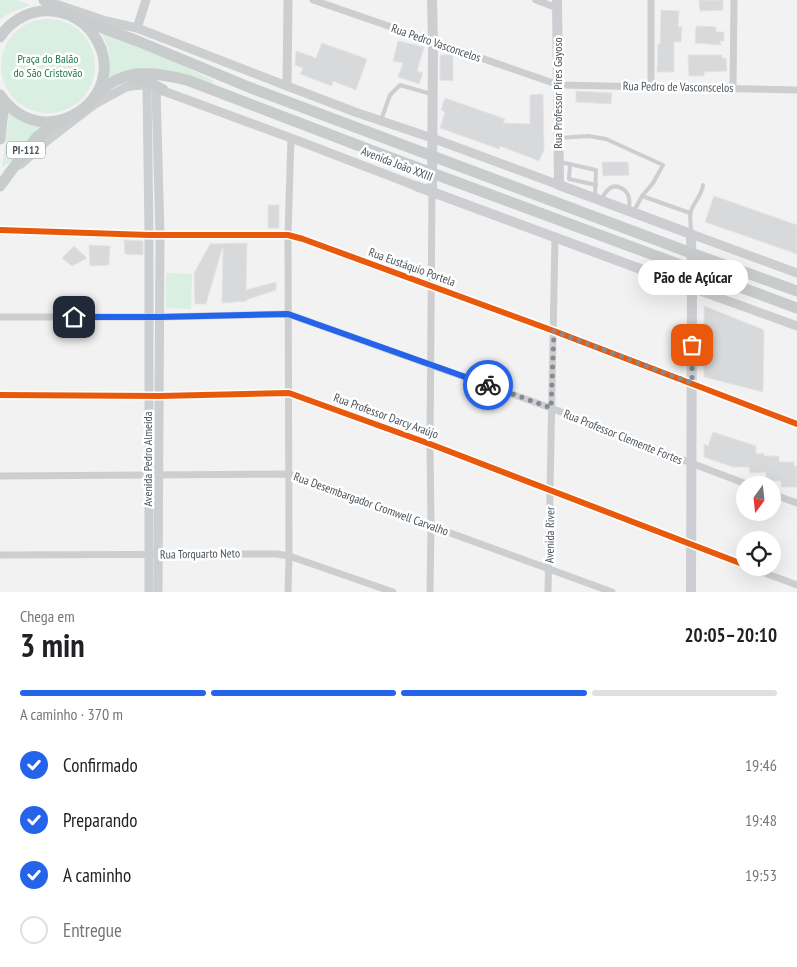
<!DOCTYPE html>
<html lang="pt">
<meta charset="utf-8">
<style>
:root{--surface:#fff;--page:#f2f2f2;--text:#202124;--muted:#757577;--line:#e0e0e0;--accent:#2563eb}
body{margin:0;font-family:"PT Sans Narrow",sans-serif;background:var(--page);color:var(--text);height:100vh;display:flex;flex-direction:column;font-size:19px;white-space:nowrap}
*{box-sizing:border-box;margin:0}
p{font-size:16px;color:var(--muted)}
.icon{flex:none;width:28px;height:28px;fill:none;stroke:currentColor;stroke-width:2;stroke-linecap:round;stroke-linejoin:round}
.map{position:relative;height:592px;overflow:hidden}
.side{display:flex;flex-direction:column;background:var(--surface);flex:1}
.side>*{flex:none}
.needle{width:32px;rotate:195deg}
.fabs{position:absolute;left:736px;top:476px;display:grid;gap:10px}
.fabs a{display:grid;place-items:center;width:45px;height:45px;border-radius:50%;background:var(--surface);box-shadow:0 5px 20px #0002;font-size:25px}
.pin{position:absolute;display:grid;place-items:center;width:42px;height:42px;color:#fff;margin:-21px;border-radius:10px;box-shadow:0 2px 8px #0006}
.courier{position:absolute;display:grid;place-items:center;width:50px;height:50px;margin:-25px;border:4px solid #2563eb;border-radius:50%;background:#fff;color:#222;box-shadow:0 1px 6px #0007}
.bubble{position:absolute;height:35px;border-radius:18px;background:var(--surface);box-shadow:0 5px 20px #0002;font-size:16px;font-weight:600;line-height:35px;text-align:center}
.summary em{font-style:normal;font-weight:600}
.summary div{display:flex;flex-direction:column-reverse}
.summary{display:flex;align-items:center;justify-content:space-between;height:85px;padding:0 20px}
h1{font-size:32px;font-weight:600;line-height:38px}
.bar{display:grid;grid-template-columns:repeat(4,1fr);gap:8px 5px;align-content:center;height:60px;padding:0 20px}
.bar i{height:6px;border-radius:4px;background:var(--line)}
.bar .on{background:var(--accent)}
.bar p{grid-column:span 4}
ol{padding:0 20px;list-style:none}
li{display:flex;align-items:center;gap:15px;height:55px}
li p{margin-inline-start:auto}
li .icon{padding:5px;border-radius:50%;background:var(--accent);color:#fff;stroke-width:4}
li:last-child{color:var(--muted)}
li i{width:28px;height:28px;border:2px solid var(--line);border-radius:50%}
.map>svg:first-child{display:block}
.green{fill:#daeee2}
.building{fill:#d8d9db;stroke:#e4e4e5}
.lines{fill:none;stroke-linecap:round;stroke-linejoin:round}
.service{stroke:#ccced0;stroke-width:4}
.minor{stroke:#ccced0;stroke-width:7}
.tertiary{stroke:#ccced0;stroke-width:9}
.secondary{stroke:#cdced1;stroke-width:10}
.primary{stroke:#c9cccd;stroke-width:11}
.cycleway-casing{stroke:#fff;stroke-width:9}
.cycleway{stroke:#e8590c;stroke-width:6}
.done{stroke:#858b90;stroke-width:5;stroke-dasharray:0 9}
.route{stroke:#2563eb;stroke-width:6}
.labels{text-anchor:middle;stroke-width:5;stroke-linejoin:round;paint-order:stroke}
.shield{fill:#fff;stroke:#81878d;stroke-width:1}
.shield-label{font-size:11px;font-weight:bold;fill:#4b545c}
.street-label{font-size:12px;fill:#4b545c;stroke:#fff}
.park-label{font-size:12px;fill:#237750;stroke:#fff}
</style>
<div class="map">
<svg width="797" height="592" viewBox="0 0 797 592">
<rect width="100%" height="100%" fill="#f2f2f2"/>
<g class="green">
<path d="M 0,0 L 16,0 L 31,5 C 20,9 8,12 0,20 Z"/>
<circle cx="48" cy="66" r="47"/>
<path d="M 99,29 L 139,44 L 214,81 L 212,85 L 189,76 L 145,67 L 107,79 C 112,57 110,49 99,29 Z"/>
<polygon points="8,113 22,120 42,126 13,160 2,167 8,125"/>
<polygon points="166,273 192,274 191,309 166,308"/>
</g>
<g class="building">
<polygon points="699,0 723,0 723,10 700,11"/>
<polygon points="661,10 679,11 678,27 682,27 681,42 674,42 674,72 657,72 658,44 660,44"/>
<polygon points="696,26 716,27 716,32 724,32 724,41 720,41 721,45 695,43"/>
<polygon points="398,41 424,47 417,71 423,73 419,84 398,77 403,63 393,61"/>
<polygon points="322,43 367,59 356,90 333,81 332,86 300,74 303,68 295,65 296,51 316,58"/>
<polygon points="440,55 453,55 453,81 440,80"/>
<polygon points="688,55 722,55 722,58 726,58 727,71 704,72 704,76 689,76"/>
<polygon points="576,91 612,93 611,104 576,102"/>
<polygon points="543,94 544,150 539,161 500,146 499,149 440,128 445,112 441,110 445,98 505,119 503,123 530,124 530,95"/>
<polygon points="602,162 628,162 629,175 603,176"/>
<polygon points="714,196 797,225 797,254 705,222"/>
<rect x="268" y="205" width="11" height="23"/>
<polygon points="124,240 143,241 143,255 125,254"/>
<polygon points="247,243 246,290 276,282 276,290 246,300 247,301 222,303 223,249 222,249 206,304 195,304 194,273 210,244"/>
<polygon points="89,245 110,246 109,265 90,266"/>
<polygon points="74,246 87,258 72,266 62,258"/>
<polygon points="704,306 764,330 763,392 704,377"/>
<polygon points="713,432 756,446 756,454 764,453 764,456 779,456 779,462 794,462 794,466 797,466 797,487 781,487 781,481 766,481 766,472 750,473 749,467 733,467 704,457 704,444 708,446"/>
</g>
<g class="lines">
<g class="service">
<polyline points="381,120 390,95 400,85 431,94"/>
<polyline points="559,138 588,136 606,139 663,165 653,183 642,196"/>
<polyline points="560,162 596,170 595,196"/>
<polyline points="570,164 569,179 596,185"/>
<path d="M 601,200 C 603,197 605,192 608,190 C 615,182 627,189 629,198 C 630,202 629,207 629,210"/>
<polyline points="634,211 642,196 690,213"/>
<path d="M 691,232 C 691,225 689,217 691,211 C 694,202 702,195 703,185"/>
</g>
<g class="minor">
<polyline points="313,0 559,85 797,90"/>
<polyline points="536,0 557,8"/>
<polyline points="651,86 651,0"/>
<polyline points="733,89 734,0"/>
<polyline points="0,230 149,235 288,235 303,239 554,331 797,424"/>
<polyline points="0,317 160,317 288,314 551,408 691,463 749,485"/>
<polyline points="0,395 160,396 289,393 430,444 745,565"/>
<polyline points="0,476 289,474 612,592"/>
<polyline points="772,494 797,503"/>
<polyline points="0,555 277,554 289,556 393,592"/>
<polyline points="751,568 797,585"/>
<polyline points="288,592 289,556 288,235 291,138"/>
<polyline points="430,592 431,526 430,444 432,192"/>
<polyline points="548,592 555,238"/>
</g>
<g class="tertiary">
<polyline points="53,3 106,21 137,28 287,86 355,112 432,138 559,185"/>
<polyline points="137,28 146,0"/>
<polyline points="147,86 149,235 149,592"/>
<polyline points="287,86 288,0"/>
<polyline points="156,89 160,235 158,592"/>
<polyline points="158,89 291,138 416,186"/>
<polyline points="20,165 48,140 95,104 126,87 131,86 143,85"/>
<polyline points="691,234 797,273"/>
<polyline points="692,288 797,326"/>
</g>
<g class="secondary">
<polyline points="432,0 433,42 432,192"/>
<polyline points="557,0 559,185 691,234 692,288 691,592"/>
<polyline points="416,186 692,288"/>
</g>
<g class="primary">
<polyline points="44,0 60,11"/>
<polyline points="74,17 140,42 251,88 691,253 797,291"/>
<path d="M 0,37 C 11,20 31,9 52,11 C 68,12 84,21 93,34 C 136,94 45,160 0,95"/>
<path d="M 132,80 C 146,80 152,83 163,90"/>
<path d="M 94,98 C 98,94 103,89 108,85 C 133,67 160,74 187,80 L 386,156 L 797,308"/>
<polyline points="0,139 4,102"/>
<polyline points="0,186 28,148 37,137 59,121"/>
</g>
<g class="cycleway-casing">
<g id="cycleway">
<polyline points="0,230 149,235 288,235 303,239 554,331 797,424"/>
<polyline points="0,395 160,396 289,393 430,444 745,565"/>
</g>
</g>
<use href="#cycleway" class="cycleway"/>
</g>
<g class="lines">
<polyline class="done" points="488,385 551,408 554,331 692,383 692,345"/>
<polyline class="route" points="74,317 160,317 288,314 488,385"/>
</g>
<g class="labels">
<rect class="shield" x="7" y="141.5" width="38" height="17" rx="4"/>
<g class="shield-label">
<text x="26" y="154">PI-112</text>
</g>
<g class="street-label">
<text transform="translate(436 43) rotate(19)" y="4">Rua Pedro Vasconcelos</text>
<text transform="translate(678 87) rotate(1)" y="4">Rua Pedro de Vasconscelos</text>
<text transform="translate(558 93) rotate(-90)" y="4">Rua Professor Pires Gayoso</text>
<text transform="translate(397 164) rotate(21)" y="4">Avenida João XXIII</text>
<text transform="translate(412 267) rotate(20)" y="4">Rua Eustáquio Portela</text>
<text transform="translate(386 416) rotate(20)" y="4">Rua Professor Darcy Araújo</text>
<text transform="translate(623 437) rotate(22)" y="4">Rua Professor Clemente Fortes</text>
<text transform="translate(148 459) rotate(-90)" y="4">Avenida Pedro Almeida</text>
<text transform="translate(371 504) rotate(20)" y="4">Rua Desembargador Cromwell Carvalho</text>
<text transform="translate(550 535) rotate(-89)" y="4">Avenida River</text>
<text transform="translate(200 554) rotate(-1)" y="4">Rua Torquarto Neto</text>
</g>
<g class="park-label">
<text x="48" y="63">Praça do Balão<tspan x="48" dy="14">do São Cristovão</tspan></text>
</g>
</g>
</svg>
<div class="fabs">
<a><svg class="needle" viewBox="-14 -14 28 28"><path d="M0-13l5 13h-10z" fill="#e53935"/><path d="M0 13l5-13h-10z" fill="#757577"/></svg></a>
<a><svg class="icon" aria-label="locate" viewBox="0 0 24 24"><circle cx="12" cy="12" r="6"/><path d="M12 2v4M12 18v4M2 12h4M18 12h4"/></svg></a>
</div>
<div class="pin" style="left:692px;top:345px;background:#ea580c"><svg class="icon" aria-label="bag" viewBox="0 0 24 24"><path d="M5 8h14l-1 12H6zM9 8a3 3 0 0 1 6 0"/></svg></div>
<div class="pin" style="left:74px;top:317px;background:#1f2937"><svg class="icon" aria-label="home" viewBox="0 0 24 24"><path d="M3 11l9-7 9 7M6 9v11h12V9"/></svg></div>
<div class="courier" style="left:488px;top:385px"><svg class="icon" aria-label="bike" viewBox="0 0 24 24"><circle cx="6" cy="16" r="4"/><circle cx="18" cy="16" r="4"/><path d="M6 16l4-8h5l3 8M10 8l3 8H6M13 5h3"/></svg></div>
<div class="bubble" style="left:638px;top:260px;width:110px">Pão de Açúcar</div>
</div>
<section class="side">
<div class="summary"><div><h1>3 min</h1><p>Chega em</p></div><em>20:05–20:10</em></div>
<div class="bar"><i class="on"></i><i class="on"></i><i class="on"></i><i></i><p>A caminho · 370 m</p></div>
<ol>
<li><svg class="icon" aria-label="check" viewBox="0 0 24 24"><path d="M5 12l5 5 9-10"/></svg>Confirmado<p>19:46</p></li>
<li><svg class="icon" aria-label="check" viewBox="0 0 24 24"><path d="M5 12l5 5 9-10"/></svg>Preparando<p>19:48</p></li>
<li><svg class="icon" aria-label="check" viewBox="0 0 24 24"><path d="M5 12l5 5 9-10"/></svg>A caminho<p>19:53</p></li>
<li><i></i>Entregue</li>
</ol>
</section>
